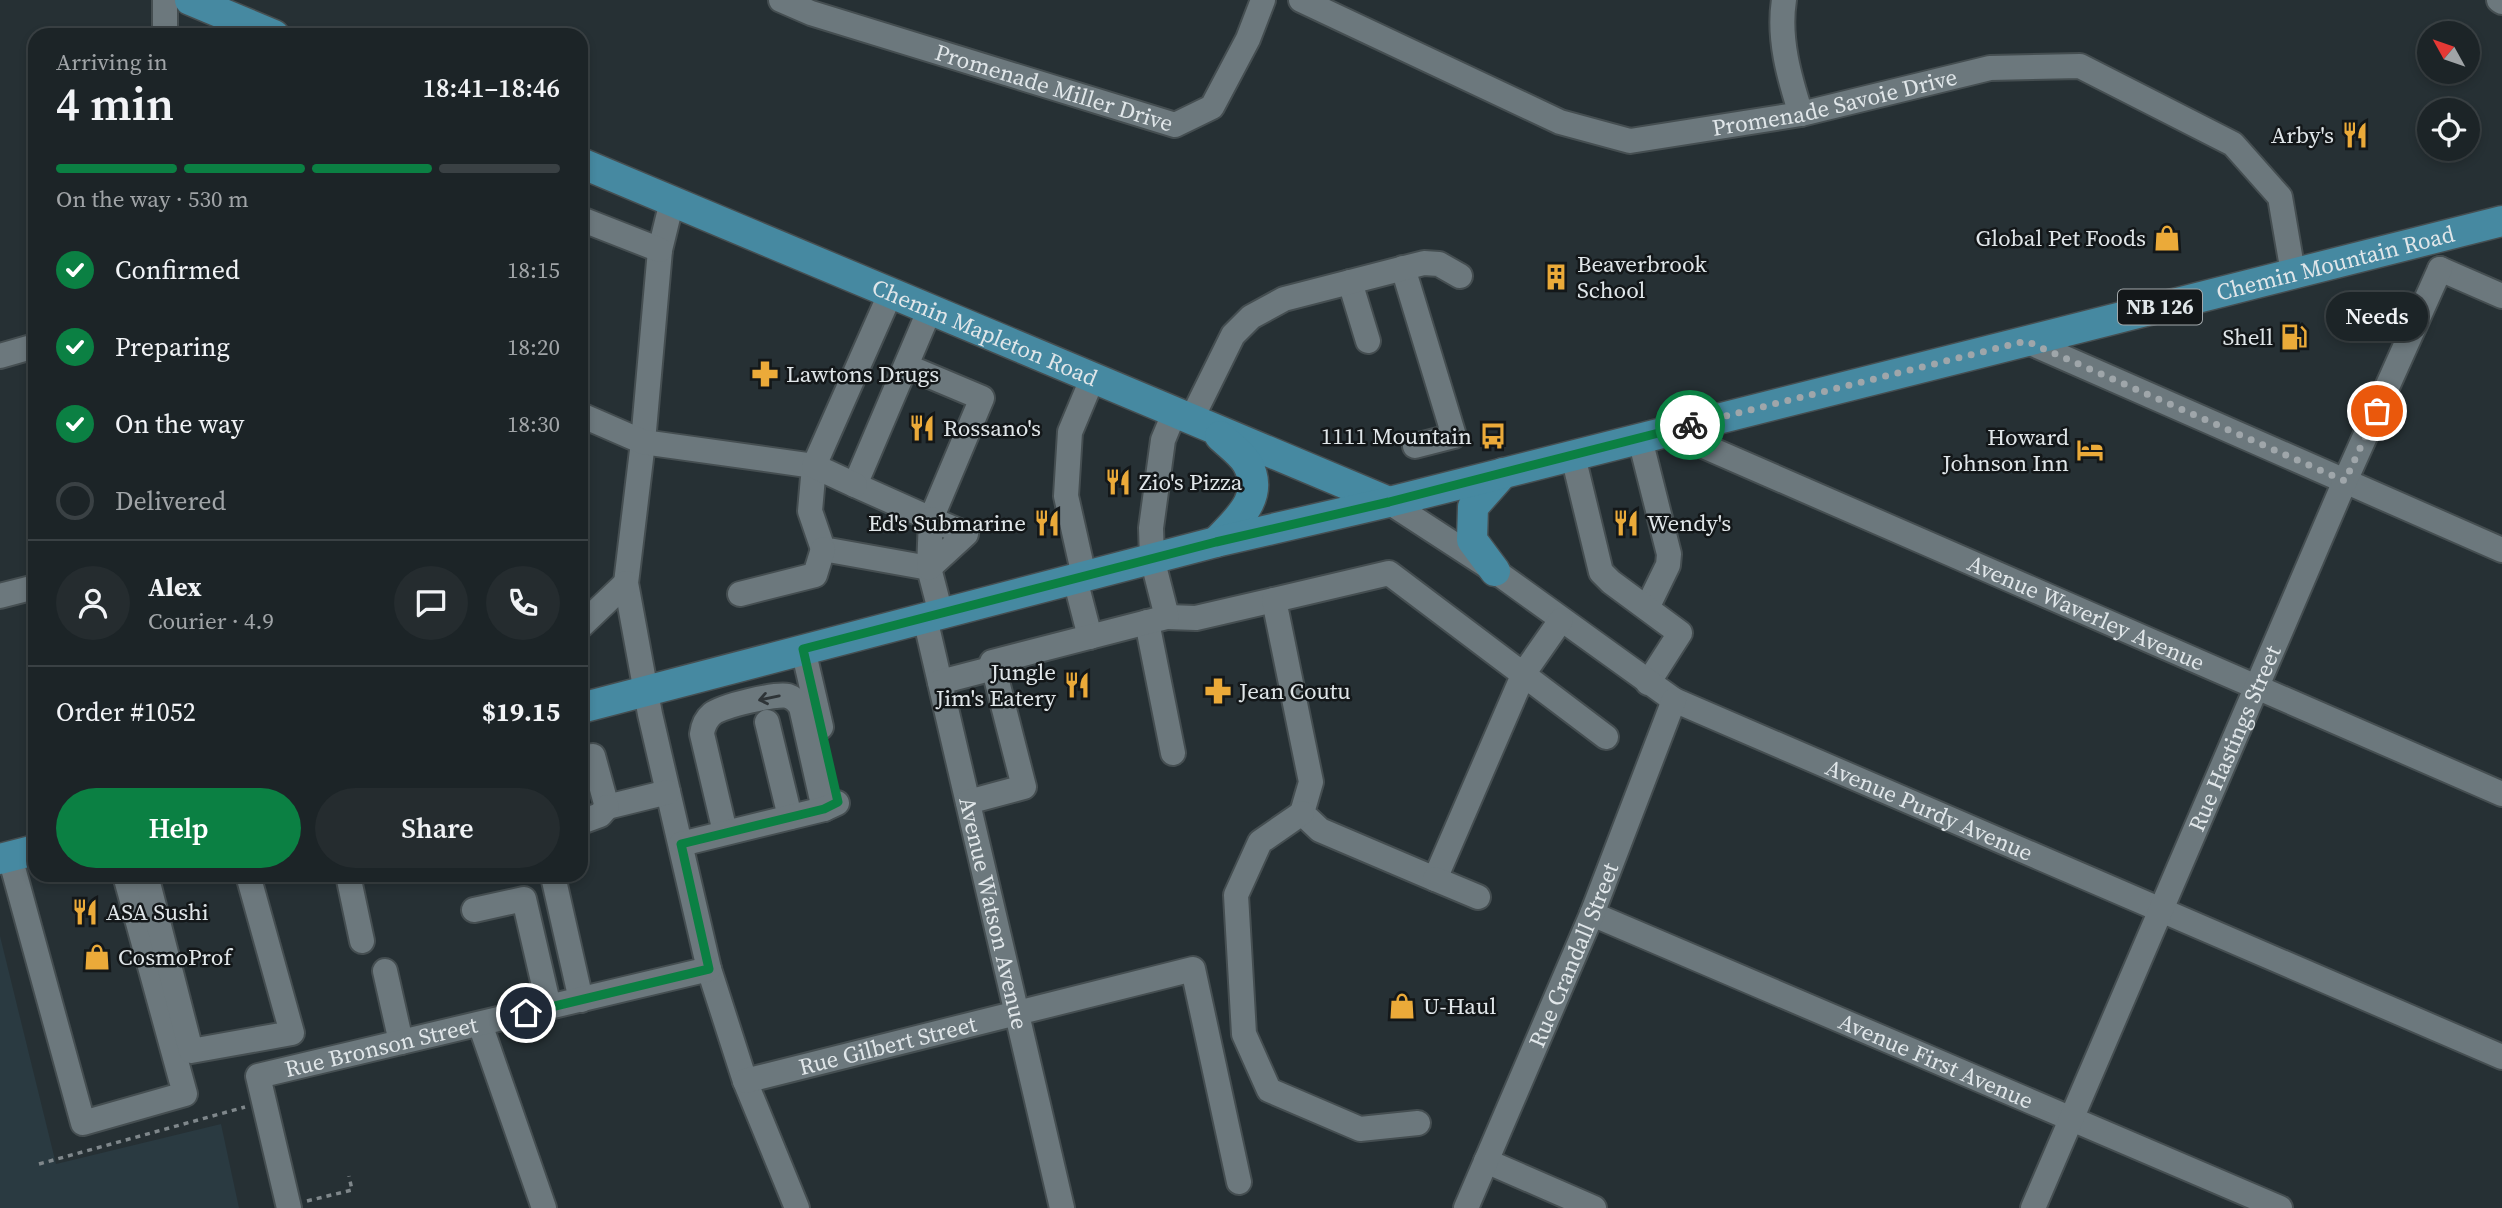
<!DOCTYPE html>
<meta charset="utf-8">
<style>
:root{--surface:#1c2427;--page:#252c2f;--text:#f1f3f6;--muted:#a0a4a7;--line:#3a4144;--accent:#0b8043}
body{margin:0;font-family:"Source Serif 4",serif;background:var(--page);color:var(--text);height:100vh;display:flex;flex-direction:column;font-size:26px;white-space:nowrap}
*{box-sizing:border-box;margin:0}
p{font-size:23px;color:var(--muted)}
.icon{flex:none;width:38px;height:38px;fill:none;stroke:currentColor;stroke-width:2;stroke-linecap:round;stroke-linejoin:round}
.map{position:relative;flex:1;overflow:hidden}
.sheet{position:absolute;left:28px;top:28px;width:560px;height:854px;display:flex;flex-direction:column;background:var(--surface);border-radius:21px;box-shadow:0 4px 10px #0003,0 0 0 2px var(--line)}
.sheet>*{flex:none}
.needle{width:46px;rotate:310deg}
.controls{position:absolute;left:2417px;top:21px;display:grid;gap:14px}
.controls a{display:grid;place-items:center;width:63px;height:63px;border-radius:50%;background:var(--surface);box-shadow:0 4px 10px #0003,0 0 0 2px var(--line);font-size:35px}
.pin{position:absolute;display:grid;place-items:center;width:60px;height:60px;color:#fff;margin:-30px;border:4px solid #fff;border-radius:50%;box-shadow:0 2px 7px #0007}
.courier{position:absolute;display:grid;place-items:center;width:70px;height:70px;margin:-35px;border:5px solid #0b8043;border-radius:50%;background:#fff;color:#222;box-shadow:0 2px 9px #0007}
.bubble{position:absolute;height:49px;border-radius:24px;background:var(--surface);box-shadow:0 4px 10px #0003,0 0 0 2px var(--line);font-size:23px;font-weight:600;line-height:49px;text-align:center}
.headline em{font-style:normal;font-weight:600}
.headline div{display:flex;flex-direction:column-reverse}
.headline{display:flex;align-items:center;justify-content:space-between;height:119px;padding:0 28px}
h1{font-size:46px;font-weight:600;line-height:52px}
.bar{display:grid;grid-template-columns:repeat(4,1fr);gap:10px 7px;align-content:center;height:84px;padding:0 28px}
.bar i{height:9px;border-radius:5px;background:var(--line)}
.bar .current{background:var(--accent)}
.bar p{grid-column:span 4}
.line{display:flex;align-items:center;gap:18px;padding:0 28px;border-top:2px solid var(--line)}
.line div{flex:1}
.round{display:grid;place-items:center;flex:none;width:74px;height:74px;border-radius:37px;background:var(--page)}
ol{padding:0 28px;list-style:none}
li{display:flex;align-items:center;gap:21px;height:77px}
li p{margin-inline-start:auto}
li .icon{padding:7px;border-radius:50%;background:var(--accent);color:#fff;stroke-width:4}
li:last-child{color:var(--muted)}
li i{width:38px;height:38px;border:4px solid var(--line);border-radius:50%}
.primary-button{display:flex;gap:14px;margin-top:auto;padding:14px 28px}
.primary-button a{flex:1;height:80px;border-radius:42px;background:var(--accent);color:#fff;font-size:28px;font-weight:600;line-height:80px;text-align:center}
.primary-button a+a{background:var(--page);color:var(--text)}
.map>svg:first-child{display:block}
.built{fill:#2a3a41}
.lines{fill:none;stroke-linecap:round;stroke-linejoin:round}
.minor-casing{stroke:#454e51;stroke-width:28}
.major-casing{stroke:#454e51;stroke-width:33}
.path{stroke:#7f878b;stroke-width:3.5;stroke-dasharray:5 5;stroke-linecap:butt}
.minor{stroke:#6c787d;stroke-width:24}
.major{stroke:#4689a1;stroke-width:30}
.oneway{stroke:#2e3437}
.done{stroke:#9fa6aa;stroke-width:7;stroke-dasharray:0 12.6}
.route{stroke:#0b8043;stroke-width:9}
.labels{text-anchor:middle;stroke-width:5;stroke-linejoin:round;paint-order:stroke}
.shield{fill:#131719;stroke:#a2a8ab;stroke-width:2}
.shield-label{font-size:21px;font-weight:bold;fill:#e0e6e9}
.street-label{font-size:23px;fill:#e0e6e9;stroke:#131719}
.poi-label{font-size:23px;fill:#e0e6e9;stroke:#131719;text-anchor:start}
</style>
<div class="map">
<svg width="2502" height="1208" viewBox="0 0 2502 1208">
<rect width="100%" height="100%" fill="#263034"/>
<polygon class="built" points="0,936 56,1164 221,1124 239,1208 0,1208"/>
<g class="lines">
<g class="minor-casing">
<g id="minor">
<path id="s1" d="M 781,0 L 811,13 L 1175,125 L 1212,107 L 1248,39 L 1263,0"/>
<path id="s2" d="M 1301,0 L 1560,122 L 1630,141 L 1801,114 L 1990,68 L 2080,66 L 2233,144 L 2280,197 L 2293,273"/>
<path d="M 1784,0 C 1778,38 1789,77 1801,114"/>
<polyline points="2499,0 2502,2"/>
<polyline points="165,35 165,0"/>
<polyline points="672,201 660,250 643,442 626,583 650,714 709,969 745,1081 797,1208"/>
<polyline points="581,219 660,250"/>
<polyline points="1403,268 1454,436 1415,446"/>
<polyline points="2440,269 2502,296"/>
<polyline points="1350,282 1368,341"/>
<polyline points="2026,341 2502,550"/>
<polyline points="0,356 35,346"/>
<polyline points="906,366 982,398 931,519 855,485 930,309"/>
<polyline points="581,415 643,442 814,466 810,511 823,549 929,568 941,614"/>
<polyline points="1192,418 1233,335 1251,317 1284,299 1424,263 1439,264 1460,276"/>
<path id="s3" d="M 1669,431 L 2502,794"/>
<polyline points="1640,439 1669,554 1668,565 1647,608"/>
<polyline points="1573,456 1601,572 1611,582 1680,633 1648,683"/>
<polyline points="855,485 814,466 891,292"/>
<path id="s4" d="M 1389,502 L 1495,571 L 1674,700 L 2502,1057"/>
<polygon points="931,519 966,534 929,568"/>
<polyline points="1084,576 1066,496 1070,432 1093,377"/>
<polyline points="1075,579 1090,637"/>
<polyline points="740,594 815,575 823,549"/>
<polyline points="0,596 35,587"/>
<polyline points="1167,617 1196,618 1274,600"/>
<path id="s5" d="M 925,618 L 1062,1208"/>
<polyline points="1561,620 1524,673 1435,879 1320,830 1302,813 1311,782 1274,600 1389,573 1606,737"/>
<polyline points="1147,622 1173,753"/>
<polyline points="581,626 626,583"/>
<polyline points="803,649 821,727"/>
<polyline points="940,682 994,668"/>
<polyline points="767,722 790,817"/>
<polyline points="581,759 593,756 607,807 668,792"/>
<polyline points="968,802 1024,787 992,662 1167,617 1152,558 1151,528 1163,440 1175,411"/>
<polyline points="1302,813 1260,842 1236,895 1244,1034 1269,1090 1360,1129 1418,1123"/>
<polyline points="581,822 600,815 607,807"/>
<path d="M 725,832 L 702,734 C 703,726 706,719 712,714 C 722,706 776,693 788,696 C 794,698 798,702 801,707 L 824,809"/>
<polyline points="681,844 824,809 837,803"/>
<polyline points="10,857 83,1123 185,1094 125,875"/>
<polyline points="146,875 191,1051 292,1033 248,875"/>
<polyline points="348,875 362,941"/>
<polyline points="553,876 581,1000"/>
<polyline points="1435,879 1478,897"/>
<polyline points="474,910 524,899 549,1007"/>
<path id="s6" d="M 1592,914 L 2280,1208"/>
<polyline points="385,971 401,1042"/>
<polyline points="480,1024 544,1208"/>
<path id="s7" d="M 745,1081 L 1193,969 L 1239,1182"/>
<polyline points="1486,1161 1594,1208"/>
<path id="s8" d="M 289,1208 L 258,1076 L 709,969"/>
<path id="s9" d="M 1466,1208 L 1592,914 L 1674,700"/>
<path id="s10" d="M 2033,1208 L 2345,481 L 2440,269"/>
</g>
</g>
<g class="major-casing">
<g id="major">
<polyline points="190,0 274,35"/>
<path id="s11" d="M 581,163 L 1389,502"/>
<path d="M 1216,542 C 1237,520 1266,497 1247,463 C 1241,453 1228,444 1220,436"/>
<polyline points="1495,571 1472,540 1473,507 1503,473"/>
<path id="s12" d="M 581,708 L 1216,542 L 1389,502 L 2502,221"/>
<polyline points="0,859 35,850"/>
</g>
</g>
<g class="path">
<polyline points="39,1164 245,1107"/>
<polyline points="307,1201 352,1190 349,1176"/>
</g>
<use href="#minor" class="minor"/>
<use href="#major" class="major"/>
</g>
<defs><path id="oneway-shaft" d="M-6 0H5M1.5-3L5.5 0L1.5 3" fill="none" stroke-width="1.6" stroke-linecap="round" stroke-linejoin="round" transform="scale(1.75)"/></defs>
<use class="oneway" href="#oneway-shaft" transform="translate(769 698) rotate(168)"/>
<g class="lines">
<polyline class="done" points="1690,425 2026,341 2345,481 2377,411"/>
<polyline class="route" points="526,1013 709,969 681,844 824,809 838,802 803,649 1216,542 1389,502 1690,425"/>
</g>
<defs>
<g id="restaurant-bare" transform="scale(2.1)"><path d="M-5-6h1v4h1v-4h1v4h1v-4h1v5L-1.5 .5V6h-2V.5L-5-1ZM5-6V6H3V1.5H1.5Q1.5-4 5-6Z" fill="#ebaa39" stroke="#131719" stroke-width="2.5" paint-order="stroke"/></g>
<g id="shop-bare" transform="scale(2.1)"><path d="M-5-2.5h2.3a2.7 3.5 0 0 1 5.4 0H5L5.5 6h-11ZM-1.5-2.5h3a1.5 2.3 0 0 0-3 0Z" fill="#ebaa39" stroke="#131719" stroke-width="2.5" paint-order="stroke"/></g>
<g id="building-bare" transform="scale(2.1)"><path d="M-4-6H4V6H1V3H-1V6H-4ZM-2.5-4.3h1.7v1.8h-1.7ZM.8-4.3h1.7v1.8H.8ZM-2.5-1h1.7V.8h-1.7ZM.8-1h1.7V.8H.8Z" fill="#ebaa39" stroke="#131719" stroke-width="2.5" paint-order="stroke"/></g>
<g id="fuel-bare" transform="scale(2.1)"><path d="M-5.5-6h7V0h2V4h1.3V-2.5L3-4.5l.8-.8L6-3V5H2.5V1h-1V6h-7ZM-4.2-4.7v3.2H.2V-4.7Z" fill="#ebaa39" stroke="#131719" stroke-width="2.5" paint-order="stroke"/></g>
<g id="pharmacy-bare" transform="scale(2.1)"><path d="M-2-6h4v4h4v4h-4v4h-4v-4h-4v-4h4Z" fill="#ebaa39" stroke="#131719" stroke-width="2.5" paint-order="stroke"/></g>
<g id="bus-bare" transform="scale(2.1)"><path d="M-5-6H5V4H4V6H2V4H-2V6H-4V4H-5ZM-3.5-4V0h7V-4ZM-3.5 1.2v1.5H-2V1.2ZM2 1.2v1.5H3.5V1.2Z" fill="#ebaa39" stroke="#131719" stroke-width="2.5" paint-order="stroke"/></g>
<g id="hotel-bare" transform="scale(2.1)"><path d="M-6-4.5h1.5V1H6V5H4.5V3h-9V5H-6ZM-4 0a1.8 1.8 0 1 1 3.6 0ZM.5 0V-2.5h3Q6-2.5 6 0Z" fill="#ebaa39" stroke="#131719" stroke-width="2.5" paint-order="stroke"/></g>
</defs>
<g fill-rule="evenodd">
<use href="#restaurant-bare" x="2355" y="135"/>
<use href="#shop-bare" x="2167" y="238"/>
<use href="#building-bare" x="1556" y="277"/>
<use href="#fuel-bare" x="2294" y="337"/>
<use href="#pharmacy-bare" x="765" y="374"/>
<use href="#restaurant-bare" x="922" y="428"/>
<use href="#bus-bare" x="1493" y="436"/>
<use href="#hotel-bare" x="2090" y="450"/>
<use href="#restaurant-bare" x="1118" y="482"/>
<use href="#restaurant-bare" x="1047" y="523"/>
<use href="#restaurant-bare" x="1626" y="523"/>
<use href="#restaurant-bare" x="1077" y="685"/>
<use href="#pharmacy-bare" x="1218" y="691"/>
<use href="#restaurant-bare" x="85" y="912"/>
<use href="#shop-bare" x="97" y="957"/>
<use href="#shop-bare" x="1402" y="1006"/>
</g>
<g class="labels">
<rect class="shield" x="2118" y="289.5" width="84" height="35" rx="5"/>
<g class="shield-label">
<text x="2160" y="314">NB 126</text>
</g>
<g class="street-label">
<text dy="8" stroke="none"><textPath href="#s1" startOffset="287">Promenade Miller Drive</textPath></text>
<text dy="8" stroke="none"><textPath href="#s2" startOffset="567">Promenade Savoie Drive</textPath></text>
<text dy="8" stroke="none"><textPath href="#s12" startOffset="1810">Chemin Mountain Road</textPath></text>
<text dy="8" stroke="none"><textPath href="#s11" startOffset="438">Chemin Mapleton Road</textPath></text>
<text dy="8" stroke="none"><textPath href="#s3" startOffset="455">Avenue Waverley Avenue</textPath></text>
<text dy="8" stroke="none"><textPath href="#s10" startOffset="511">Rue Hastings Street</textPath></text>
<text dy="8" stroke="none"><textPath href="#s4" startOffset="625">Avenue Purdy Avenue</textPath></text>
<text dy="8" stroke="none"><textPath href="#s5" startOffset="303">Avenue Watson Avenue</textPath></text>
<text dy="8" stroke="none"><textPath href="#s9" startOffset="275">Rue Crandall Street</textPath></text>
<text dy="8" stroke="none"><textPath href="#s7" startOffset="147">Rue Gilbert Street</textPath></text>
<text dy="8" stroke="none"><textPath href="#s8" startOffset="262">Rue Bronson Street</textPath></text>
<text dy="8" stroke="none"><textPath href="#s6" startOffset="374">Avenue First Avenue</textPath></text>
</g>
<g class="poi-label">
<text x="2334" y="143" text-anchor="end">Arby's</text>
<text x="2146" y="246" text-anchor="end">Global Pet Foods</text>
<text x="1577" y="272">Beaverbrook<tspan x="1577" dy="26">School</tspan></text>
<text x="2273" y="345" text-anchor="end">Shell</text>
<text x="786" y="382">Lawtons Drugs</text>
<text x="943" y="436">Rossano's</text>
<text x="1472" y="444" text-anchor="end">1111 Mountain</text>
<text x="2069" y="445" text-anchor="end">Howard<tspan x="2069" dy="26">Johnson Inn</tspan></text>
<text x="1139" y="490">Zio's Pizza</text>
<text x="1026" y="531" text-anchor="end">Ed's Submarine</text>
<text x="1647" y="531">Wendy's</text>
<text x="1056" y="680" text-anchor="end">Jungle<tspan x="1056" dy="26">Jim's Eatery</tspan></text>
<text x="1239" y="699">Jean Coutu</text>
<text x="106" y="920">ASA Sushi</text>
<text x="118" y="965">CosmoProf</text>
<text x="1423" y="1014">U-Haul</text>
</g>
</g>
</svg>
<div class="controls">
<a><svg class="needle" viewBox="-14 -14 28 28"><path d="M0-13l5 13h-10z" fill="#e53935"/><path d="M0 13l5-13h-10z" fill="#a0a4a7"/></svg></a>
<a><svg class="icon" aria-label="locate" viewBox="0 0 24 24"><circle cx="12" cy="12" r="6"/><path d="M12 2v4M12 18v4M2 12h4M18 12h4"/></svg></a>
</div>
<div class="pin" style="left:2377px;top:411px;background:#ea580c"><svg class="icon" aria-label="bag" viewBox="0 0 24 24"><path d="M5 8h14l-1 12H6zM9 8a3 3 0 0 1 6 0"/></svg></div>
<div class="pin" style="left:526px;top:1013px;background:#1f2937"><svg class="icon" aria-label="home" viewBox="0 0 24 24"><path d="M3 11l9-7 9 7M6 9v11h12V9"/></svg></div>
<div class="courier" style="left:1690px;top:425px"><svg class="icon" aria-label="bike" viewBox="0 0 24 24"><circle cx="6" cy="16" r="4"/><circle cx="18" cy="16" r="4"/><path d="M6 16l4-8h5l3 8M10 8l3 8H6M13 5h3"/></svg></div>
<div class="bubble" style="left:2326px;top:292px;width:102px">Needs</div>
<section class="sheet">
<div class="headline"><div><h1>4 min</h1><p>Arriving in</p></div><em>18:41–18:46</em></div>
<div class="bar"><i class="current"></i><i class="current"></i><i class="current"></i><i></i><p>On the way · 530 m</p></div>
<ol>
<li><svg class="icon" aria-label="check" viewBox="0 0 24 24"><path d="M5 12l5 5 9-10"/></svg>Confirmed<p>18:15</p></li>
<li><svg class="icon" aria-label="check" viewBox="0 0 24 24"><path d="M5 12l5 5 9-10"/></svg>Preparing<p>18:20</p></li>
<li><svg class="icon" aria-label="check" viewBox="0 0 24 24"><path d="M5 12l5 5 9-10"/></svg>On the way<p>18:30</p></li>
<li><i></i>Delivered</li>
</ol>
<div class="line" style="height:126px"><a class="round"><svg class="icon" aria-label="person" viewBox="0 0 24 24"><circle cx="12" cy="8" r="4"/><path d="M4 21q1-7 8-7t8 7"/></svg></a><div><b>Alex</b><p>Courier · 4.9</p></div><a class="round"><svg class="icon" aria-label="chat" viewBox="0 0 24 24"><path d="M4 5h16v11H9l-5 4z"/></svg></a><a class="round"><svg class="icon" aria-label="phone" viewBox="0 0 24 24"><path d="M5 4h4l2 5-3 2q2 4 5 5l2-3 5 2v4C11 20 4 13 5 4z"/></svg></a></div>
<div class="line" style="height:91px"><div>Order #1052</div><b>$19.15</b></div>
<div class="primary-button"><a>Help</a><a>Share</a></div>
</section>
</div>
